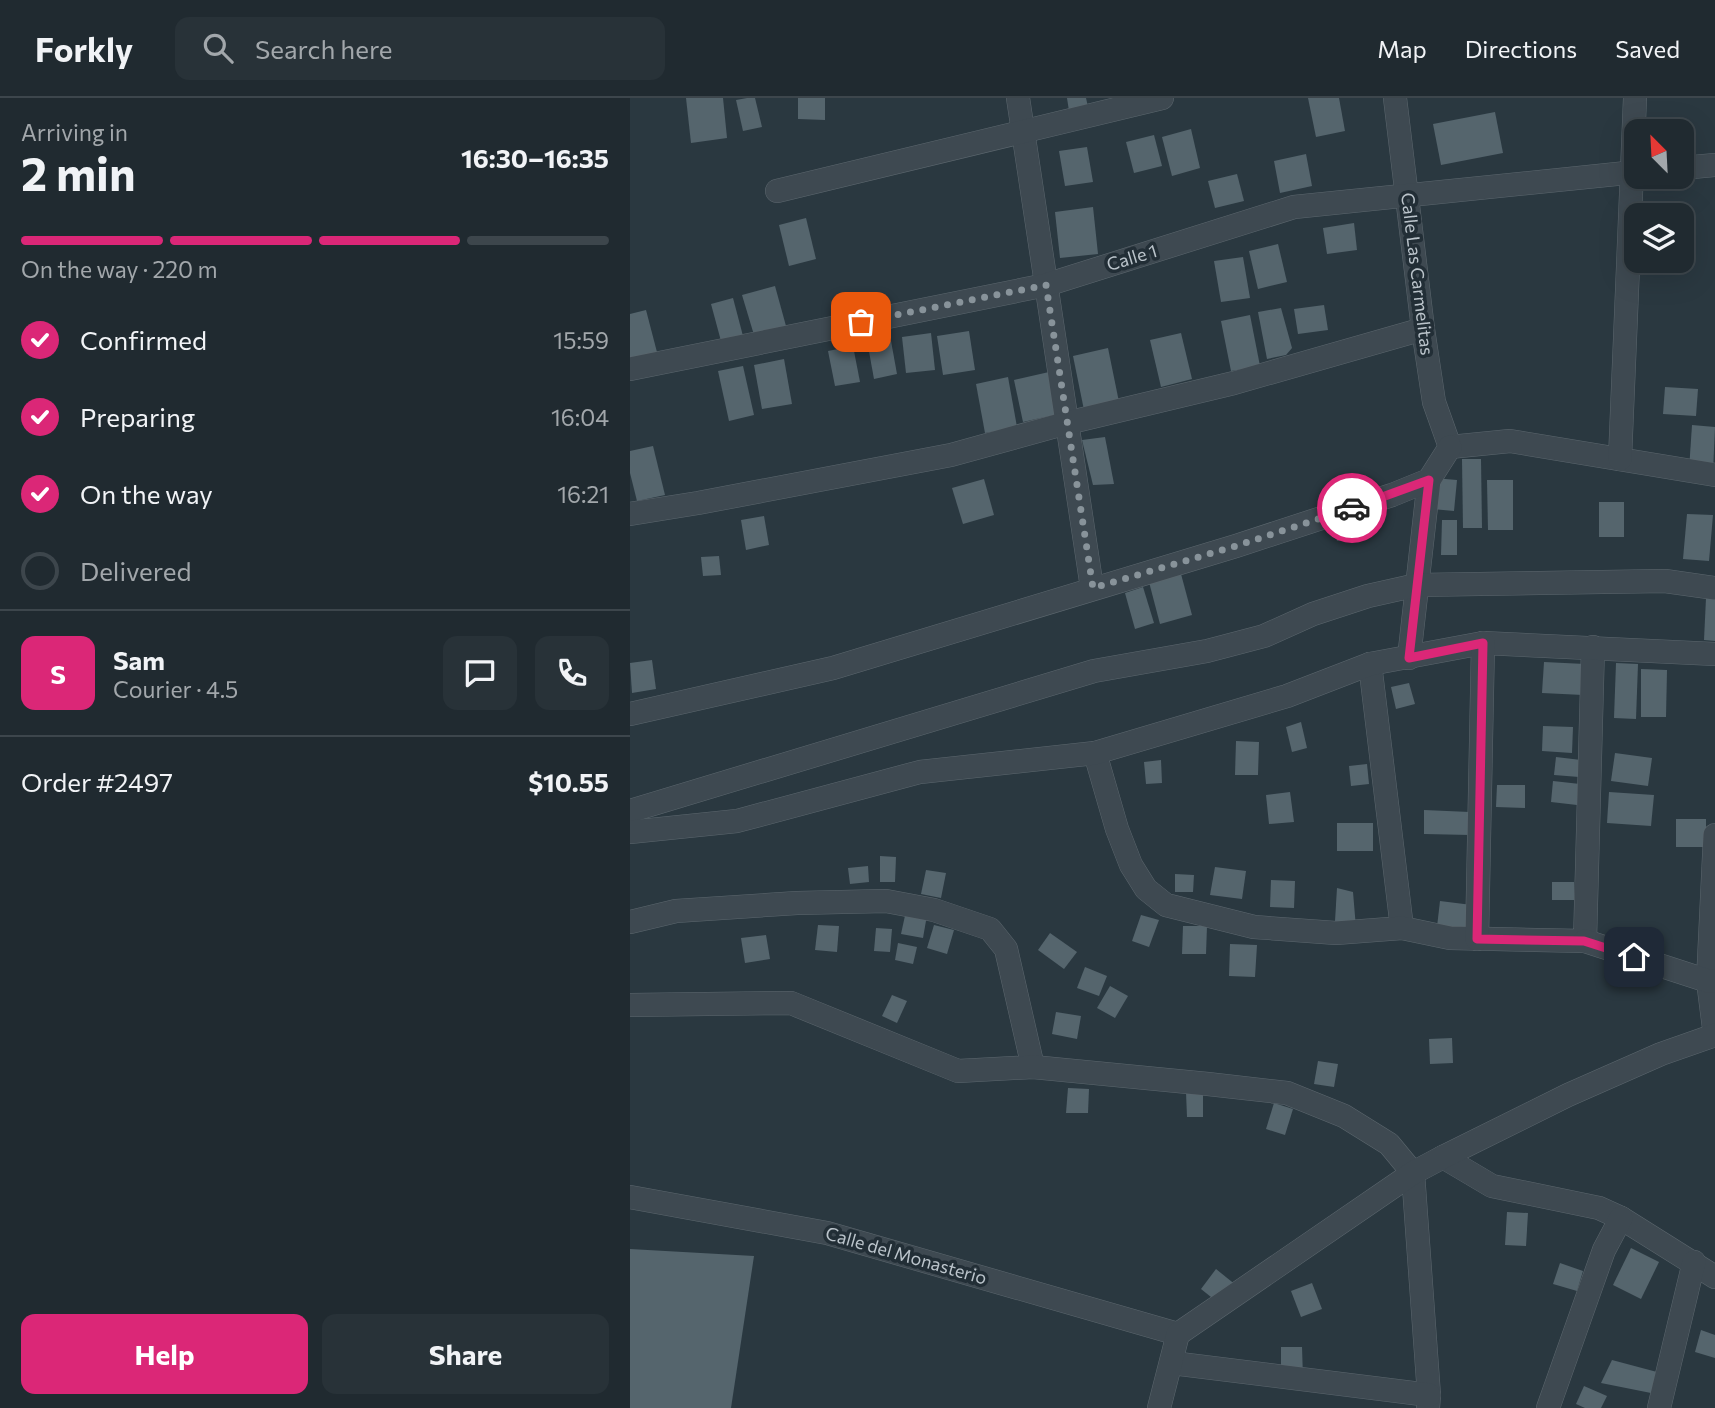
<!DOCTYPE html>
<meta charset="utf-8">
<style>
:root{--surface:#202a30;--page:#283238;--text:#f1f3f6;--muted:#a2a7ab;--line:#3d464c;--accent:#db2777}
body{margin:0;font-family:Commissioner,sans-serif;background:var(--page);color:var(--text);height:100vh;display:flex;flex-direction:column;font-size:26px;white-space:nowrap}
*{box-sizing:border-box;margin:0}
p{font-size:23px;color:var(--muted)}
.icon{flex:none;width:38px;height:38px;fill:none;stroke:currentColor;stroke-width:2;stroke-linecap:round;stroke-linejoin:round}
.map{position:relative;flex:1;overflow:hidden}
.panel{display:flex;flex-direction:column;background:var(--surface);width:630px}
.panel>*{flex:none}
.needle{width:46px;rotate:336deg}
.tools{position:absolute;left:994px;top:21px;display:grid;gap:14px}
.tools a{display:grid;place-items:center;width:70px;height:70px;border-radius:14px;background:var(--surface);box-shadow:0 7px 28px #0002,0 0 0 2px var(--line);font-size:35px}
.pin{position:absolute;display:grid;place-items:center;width:60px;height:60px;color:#fff;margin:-30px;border-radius:14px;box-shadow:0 4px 10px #0006}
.courier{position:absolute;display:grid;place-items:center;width:70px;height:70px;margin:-35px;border:5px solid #db2777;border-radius:50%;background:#fff;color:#222;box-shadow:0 2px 9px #0007}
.overview em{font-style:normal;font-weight:700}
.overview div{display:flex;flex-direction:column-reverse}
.overview{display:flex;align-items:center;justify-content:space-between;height:119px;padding:0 21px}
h1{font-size:46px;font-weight:700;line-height:52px}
.bar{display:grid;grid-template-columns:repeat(4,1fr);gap:10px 7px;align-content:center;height:84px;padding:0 21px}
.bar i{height:9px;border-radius:5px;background:var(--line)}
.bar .selected{background:var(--accent)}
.bar p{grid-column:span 4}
.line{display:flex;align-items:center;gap:18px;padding:0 21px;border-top:2px solid var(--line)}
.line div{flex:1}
.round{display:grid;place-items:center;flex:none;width:74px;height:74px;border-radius:14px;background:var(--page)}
ol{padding:0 21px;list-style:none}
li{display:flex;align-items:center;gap:21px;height:77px}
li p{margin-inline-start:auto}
li .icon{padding:7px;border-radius:50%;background:var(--accent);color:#fff;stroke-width:4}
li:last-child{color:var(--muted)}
li i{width:38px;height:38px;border:4px solid var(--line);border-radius:50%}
.primary-button{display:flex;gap:14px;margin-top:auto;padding:14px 21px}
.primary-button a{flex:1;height:80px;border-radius:14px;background:var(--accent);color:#fff;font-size:28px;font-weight:700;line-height:80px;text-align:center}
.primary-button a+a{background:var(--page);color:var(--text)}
header{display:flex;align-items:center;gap:42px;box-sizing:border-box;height:98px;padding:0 35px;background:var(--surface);border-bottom:2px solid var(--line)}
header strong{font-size:33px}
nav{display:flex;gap:38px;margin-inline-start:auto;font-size:24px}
.search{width:490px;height:63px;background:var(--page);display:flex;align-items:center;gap:18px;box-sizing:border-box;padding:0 24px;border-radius:14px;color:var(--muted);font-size:26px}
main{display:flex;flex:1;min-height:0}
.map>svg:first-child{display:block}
.building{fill:#55656d}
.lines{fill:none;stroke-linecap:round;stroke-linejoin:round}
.street-casing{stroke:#5c676e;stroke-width:24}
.street{stroke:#3e4951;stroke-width:23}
.done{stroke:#88939a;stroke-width:7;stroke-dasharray:0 12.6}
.route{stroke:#db2777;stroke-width:9}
.labels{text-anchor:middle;stroke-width:7;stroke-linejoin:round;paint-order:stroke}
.street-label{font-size:18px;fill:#bbc4cb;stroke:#222e36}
</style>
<header>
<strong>Forkly</strong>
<div class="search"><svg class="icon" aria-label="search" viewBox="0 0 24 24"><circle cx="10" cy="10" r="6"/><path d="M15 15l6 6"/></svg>Search here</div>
<nav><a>Map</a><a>Directions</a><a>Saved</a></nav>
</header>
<main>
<section class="panel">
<div class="overview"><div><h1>2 min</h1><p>Arriving in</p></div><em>16:30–16:35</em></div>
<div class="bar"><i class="selected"></i><i class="selected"></i><i class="selected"></i><i></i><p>On the way · 220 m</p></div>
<ol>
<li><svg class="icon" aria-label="check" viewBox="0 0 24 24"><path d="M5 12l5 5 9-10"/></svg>Confirmed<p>15:59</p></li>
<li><svg class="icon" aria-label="check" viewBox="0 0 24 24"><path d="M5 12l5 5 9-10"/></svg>Preparing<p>16:04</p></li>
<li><svg class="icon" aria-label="check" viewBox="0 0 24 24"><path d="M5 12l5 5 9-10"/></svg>On the way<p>16:21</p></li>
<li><i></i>Delivered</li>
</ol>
<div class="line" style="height:126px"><b class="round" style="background:var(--accent);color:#fff">S</b><div><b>Sam</b><p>Courier · 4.5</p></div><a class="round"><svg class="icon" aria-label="chat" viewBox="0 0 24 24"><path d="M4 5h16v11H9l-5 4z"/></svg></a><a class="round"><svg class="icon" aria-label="phone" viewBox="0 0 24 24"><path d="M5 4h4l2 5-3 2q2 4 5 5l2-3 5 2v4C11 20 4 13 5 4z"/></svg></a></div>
<div class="line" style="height:91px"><div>Order #2497</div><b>$10.55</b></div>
<div class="primary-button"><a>Help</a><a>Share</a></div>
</section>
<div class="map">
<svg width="1085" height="1310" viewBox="0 0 1085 1310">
<rect width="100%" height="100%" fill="#2a3840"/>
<g class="building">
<polygon points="56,0 93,0 97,40 61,45"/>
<polygon points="117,0 125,0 132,29 113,33 106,2"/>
<polygon points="168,0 195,0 195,22 168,21"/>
<polygon points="437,0 456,0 458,9 439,13"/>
<polygon points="678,0 709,0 715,33 686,39"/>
<polygon points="865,14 873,55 811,67 803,26"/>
<polygon points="561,31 570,70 542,78 532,39"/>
<polygon points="524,37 532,68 504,75 496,44"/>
<polygon points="457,49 463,84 435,88 429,53"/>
<polygon points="676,56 682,88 650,95 644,63"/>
<polygon points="607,76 614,103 585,110 578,83"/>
<polygon points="463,109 468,156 430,160 425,114"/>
<polygon points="176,120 186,161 159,168 149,127"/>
<polygon points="724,125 727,152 697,156 693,130"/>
<polygon points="648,146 657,184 628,191 619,153"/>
<polygon points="613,159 620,200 591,204 584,163"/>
<polygon points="145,188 156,228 124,237 112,197"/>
<polygon points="103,200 113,238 91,243 81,206"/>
<polygon points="694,207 698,232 668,236 664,211"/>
<polygon points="651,210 662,250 656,257 637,261 628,214"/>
<polygon points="16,212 28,258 0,265 0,216"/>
<polygon points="620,217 630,268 601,273 591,223"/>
<polygon points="339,233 345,272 313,277 307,238"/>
<polygon points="301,235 305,272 276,275 272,239"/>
<polygon points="551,235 562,281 531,289 520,242"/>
<polygon points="261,243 267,276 244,281 238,248"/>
<polygon points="223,248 230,284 205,288 198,253"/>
<polygon points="478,250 489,304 454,312 443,258"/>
<polygon points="154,261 162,306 132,311 124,267"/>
<polygon points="113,268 124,317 99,323 88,273"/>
<polygon points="419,274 428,316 393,324 384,282"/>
<polygon points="378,279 387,329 355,335 346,286"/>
<polygon points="1035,289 1068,291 1066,318 1033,316"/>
<polygon points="1062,327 1085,329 1083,374 1059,372"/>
<polygon points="475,339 484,386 463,387 452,342"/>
<polygon points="23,348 35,397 7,403 0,375 0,353"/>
<polygon points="832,361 851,361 852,430 833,430"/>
<polygon points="804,380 827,382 824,413 802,411"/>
<polygon points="354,381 364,417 333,426 322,390"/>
<polygon points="857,382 883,382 883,432 858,432"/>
<rect x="969" y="404" width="25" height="35"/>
<polygon points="724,409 731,438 707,443 701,415"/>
<polygon points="1057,416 1083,417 1079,463 1053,461"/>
<polygon points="134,418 139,447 116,452 111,422"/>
<polygon points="812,422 827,422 827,457 811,457"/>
<polygon points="89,458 91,477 73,478 71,459"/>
<polygon points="551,476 562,517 530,526 519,484"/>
<polygon points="513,489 524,525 505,531 495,495"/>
<polygon points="1076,500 1085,501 1085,543 1074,542"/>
<polygon points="22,562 26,591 2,595 0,565"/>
<polygon points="914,564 955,566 953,597 912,595"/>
<polygon points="986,565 1008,566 1006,621 984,620"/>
<polygon points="1011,571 1037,572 1036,619 1011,619"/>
<polygon points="779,585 785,606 766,611 761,589"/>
<polygon points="671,624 677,650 662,654 656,629"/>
<polygon points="913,628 943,629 942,655 912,653"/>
<polygon points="606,643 629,644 628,677 605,677"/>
<polygon points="985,655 1022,660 1018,688 981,683"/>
<polygon points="926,659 951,662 949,679 924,677"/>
<polygon points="531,662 532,685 516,686 514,664"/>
<polygon points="737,666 739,686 721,688 719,668"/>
<polygon points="923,683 950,686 947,707 921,704"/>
<polygon points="867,687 895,687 895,710 866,709"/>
<polygon points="660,694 664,724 639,726 636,697"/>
<polygon points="979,694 1024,697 1021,728 977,725"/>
<polygon points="794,712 840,714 840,737 794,736"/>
<rect x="1046" y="721" width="30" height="28"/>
<rect x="707" y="725" width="36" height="28"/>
<polygon points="250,758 266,759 265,784 250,784"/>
<polygon points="238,768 239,784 220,786 218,770"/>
<polygon points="585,769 616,773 612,801 580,797"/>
<polygon points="296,772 316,775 311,800 291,796"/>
<polygon points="545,776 564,777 563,794 545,794"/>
<polygon points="641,782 665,783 664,810 640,809"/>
<rect x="922" y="784" width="22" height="18"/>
<polygon points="707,790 723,794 726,830 705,823"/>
<polygon points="810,803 842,807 839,832 807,829"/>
<polygon points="276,813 297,817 293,840 271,836"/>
<polygon points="511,817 529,822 519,849 502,843"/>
<polygon points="188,827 209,828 207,854 185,852"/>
<polygon points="304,827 324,832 317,856 297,850"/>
<polygon points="553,828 577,828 576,856 552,856"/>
<polygon points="246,830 262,831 260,854 244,853"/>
<polygon points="420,835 447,854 434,871 408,852"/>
<polygon points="136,837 140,861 115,865 111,840"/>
<polygon points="268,845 287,849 283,866 265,862"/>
<polygon points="600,846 627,847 625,879 599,878"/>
<polygon points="455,869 477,878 469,898 447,890"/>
<polygon points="480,888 498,898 485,920 467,910"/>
<polygon points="262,897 277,903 267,925 252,918"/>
<polygon points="426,914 451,918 447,941 422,936"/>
<polygon points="822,940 823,965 800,966 799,941"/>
<polygon points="688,963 708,966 704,989 684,986"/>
<polygon points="438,990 459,991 458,1015 436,1015"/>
<polygon points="556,994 573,994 573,1019 557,1019"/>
<polygon points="644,1005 663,1011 655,1037 636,1031"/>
<polygon points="877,1114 898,1115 896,1148 875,1147"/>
<polygon points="1001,1150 1029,1164 1011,1201 983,1187"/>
<polygon points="0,1151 124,1158 101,1310 0,1310"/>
<polygon points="930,1165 953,1173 947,1193 923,1186"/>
<polygon points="586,1171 612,1192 596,1211 571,1191"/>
<polygon points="682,1185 692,1211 671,1219 661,1193"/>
<polygon points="1071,1232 1085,1237 1085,1260 1065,1254"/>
<polygon points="651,1249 672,1249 673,1281 651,1281"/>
<polygon points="982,1262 1027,1274 1021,1295 971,1285"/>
<polygon points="954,1288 977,1298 971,1310 955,1310 946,1306"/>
</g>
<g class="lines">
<g class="street-casing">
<g id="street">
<polyline points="388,0 462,490"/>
<polyline points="765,0 793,231 804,304 820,349"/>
<polyline points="1052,70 1085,67"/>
<polyline points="147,93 532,0"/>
<polyline points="0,271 416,187 664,109 1006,74"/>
<polyline points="820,349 880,343 1085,377"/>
<polyline points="990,361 1005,0"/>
<polyline points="0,416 68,405 321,357 437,325 604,285 793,231"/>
<polyline points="779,560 799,382"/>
<polyline points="740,566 772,830"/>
<polyline points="0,616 203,570 606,448 762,397 799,382 820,349"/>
<polyline points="465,655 487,731 501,767 516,791 536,807 624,829 706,835 772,830 820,840 955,843 963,549"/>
<polyline points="0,713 464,573 577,553 634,538 683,516 738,498 787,487 1035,483 1085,490"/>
<polyline points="0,734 107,723 290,674 465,655 657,598 740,566 853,545 1085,556"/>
<polyline points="1085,737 1078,883 1085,938"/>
<polyline points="0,824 46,813 167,805 256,803 304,812 360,831 376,851 403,969"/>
<polyline points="847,841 853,545"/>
<polyline points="955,843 1078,883 1085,883"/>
<polyline points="0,907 161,905 328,973 403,969 578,986 657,995 714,1018 759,1046 783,1075 799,1297 798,1310"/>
<polyline points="813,1059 862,1088 969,1110 991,1120 1085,1179"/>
<polyline points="0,1099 197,1135 548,1236"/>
<polyline points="542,1265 799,1297"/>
<polyline points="529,1310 548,1236 783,1075 813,1059 938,997 1031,956 1085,937"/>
<polyline points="918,1310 974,1152 991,1120"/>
<polyline points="1029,1310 1064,1164"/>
</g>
</g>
<use href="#street" class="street"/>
</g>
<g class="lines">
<polyline class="done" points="231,224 416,187 463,490 606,448 722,410"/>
<polyline class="route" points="722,410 799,382 779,560 853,545 847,841 954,843 1004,859"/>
</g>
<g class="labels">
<g class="street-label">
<text transform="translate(502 160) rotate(-17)" y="6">Calle 1</text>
<text transform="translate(787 176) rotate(83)" y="6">Calle Las Carmelitas</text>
<text transform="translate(276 1158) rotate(16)" y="6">Calle del Monasterio</text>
</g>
</g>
</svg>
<div class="tools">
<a><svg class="needle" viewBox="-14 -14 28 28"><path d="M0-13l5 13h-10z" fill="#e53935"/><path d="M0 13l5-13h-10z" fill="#a2a7ab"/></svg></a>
<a><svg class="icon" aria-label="layers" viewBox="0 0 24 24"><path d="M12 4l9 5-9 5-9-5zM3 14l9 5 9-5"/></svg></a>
</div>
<div class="pin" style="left:231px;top:224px;background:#ea580c"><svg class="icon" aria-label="bag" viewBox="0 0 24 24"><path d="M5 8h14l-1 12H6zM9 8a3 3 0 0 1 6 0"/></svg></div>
<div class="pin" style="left:1004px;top:859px;background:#1f2937"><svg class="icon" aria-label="home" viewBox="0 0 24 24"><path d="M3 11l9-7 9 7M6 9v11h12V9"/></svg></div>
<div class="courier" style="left:722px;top:410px"><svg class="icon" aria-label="car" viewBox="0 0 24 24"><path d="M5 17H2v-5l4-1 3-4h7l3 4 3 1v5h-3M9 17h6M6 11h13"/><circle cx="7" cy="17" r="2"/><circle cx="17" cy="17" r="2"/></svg></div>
</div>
</main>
